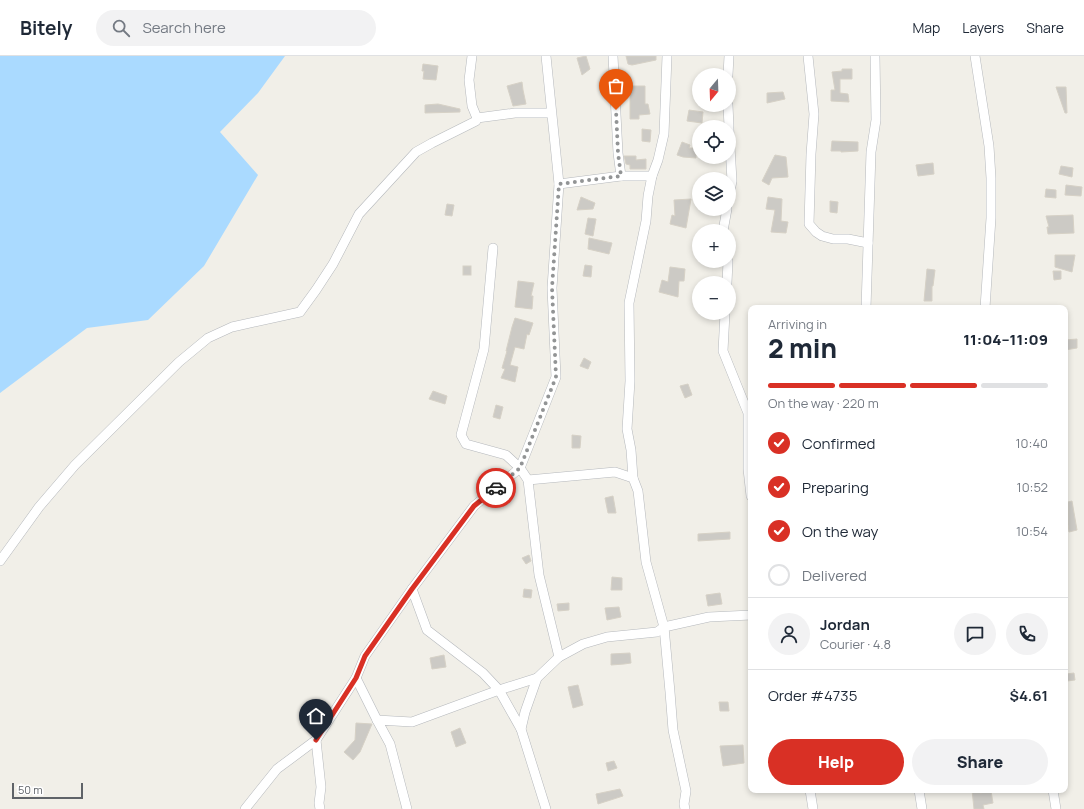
<!DOCTYPE html>
<meta charset="utf-8">
<style>
:root{--surface:#fff;--page:#f2f2f3;--text:#1f2937;--muted:#747a83;--line:#e0e1e3;--accent:#d93025}
body{margin:0;font-family:Manrope,sans-serif;background:var(--page);color:var(--text);height:100vh;display:flex;flex-direction:column;font-size:15px;white-space:nowrap}
*{box-sizing:border-box;margin:0}
p{font-size:13px;color:var(--muted)}
.icon{flex:none;width:22px;height:22px;fill:none;stroke:currentColor;stroke-width:2;stroke-linecap:round;stroke-linejoin:round}
.map{position:relative;flex:1;overflow:hidden}
.drawer{position:absolute;left:748px;top:249px;width:320px;height:488px;display:flex;flex-direction:column;background:var(--surface);border-radius:8px;box-shadow:0 2px 6px #0003}
.drawer>*{flex:none}
.needle{width:26px;rotate:199deg}
.controls{position:absolute;left:692px;top:12px;display:grid;gap:8px}
.controls a{display:grid;place-items:center;width:44px;height:44px;border-radius:50%;background:var(--surface);box-shadow:0 2px 6px #0003;font-size:20px}
.scale{position:absolute;left:12px;bottom:10px;width:71px;box-sizing:border-box;padding-left:4px;border:2px solid #5f6368;border-top:0;font-size:11px;line-height:14px;white-space:nowrap;color:#5f6368;-webkit-text-stroke:3px #fff;paint-order:stroke}
.pin{position:absolute;display:grid;place-items:center;width:34px;height:34px;color:#fff;margin:-41px -17px;border-radius:50% 50% 50% 0;rotate:-45deg;box-shadow:0 0 4px #0007}
.pin .icon{rotate:45deg}
.courier{position:absolute;display:grid;place-items:center;width:40px;height:40px;margin:-20px;border:3px solid #d93025;border-radius:50%;background:#fff;color:#222;box-shadow:0 1px 5px #0007}
.headline em{font-style:normal;font-weight:800}
.headline div{display:flex;flex-direction:column-reverse}
.headline{display:flex;align-items:center;justify-content:space-between;height:68px;padding:0 20px}
h1{font-size:26px;font-weight:800;line-height:30px}
.bar{display:grid;grid-template-columns:repeat(4,1fr);gap:6px 4px;align-content:center;height:48px;padding:0 20px}
.bar i{height:5px;border-radius:3px;background:var(--line)}
.bar .active{background:var(--accent)}
.bar p{grid-column:span 4}
.line{display:flex;align-items:center;gap:10px;padding:0 20px;border-top:1px solid var(--line)}
.line div{flex:1}
.round{display:grid;place-items:center;flex:none;width:42px;height:42px;border-radius:21px;background:var(--page)}
ol{padding:0 20px;list-style:none}
li{display:flex;align-items:center;gap:12px;height:44px}
li p{margin-inline-start:auto}
li .icon{padding:4px;border-radius:50%;background:var(--accent);color:#fff;stroke-width:4}
li:last-child{color:var(--muted)}
li i{width:22px;height:22px;border:2px solid var(--line);border-radius:50%}
.cta{display:flex;gap:8px;margin-top:auto;padding:8px 20px}
.cta a{flex:1;height:46px;border-radius:24px;background:var(--accent);color:#fff;font-size:16px;font-weight:800;line-height:46px;text-align:center}
.cta a+a{background:var(--page);color:var(--text)}
header{display:flex;align-items:center;gap:24px;box-sizing:border-box;height:56px;padding:0 20px;background:var(--surface);border-bottom:1px solid var(--line)}
header strong{font-size:19px}
nav{display:flex;gap:22px;margin-inline-start:auto;font-size:14px}
.search{width:280px;height:36px;background:var(--page);display:flex;align-items:center;gap:10px;box-sizing:border-box;padding:0 14px;border-radius:22px;color:var(--muted);font-size:15px}
.map>svg:first-child{display:block}
.water{fill:#aadaff}
.building{fill:#cccac5;stroke:#d6d1c6}
.lines{fill:none;stroke-linecap:round;stroke-linejoin:round}
.street-casing{stroke:#b5b8bc;stroke-width:10}
.street{stroke:#fff;stroke-width:9}
.done{stroke:#929495;stroke-width:4;stroke-dasharray:0 7.2}
.route{stroke:#d93025;stroke-width:5}
</style>
<header>
<strong>Bitely</strong>
<div class="search"><svg class="icon" aria-label="search" viewBox="0 0 24 24"><circle cx="10" cy="10" r="6"/><path d="M15 15l6 6"/></svg>Search here</div>
<nav><a>Map</a><a>Layers</a><a>Share</a></nav>
</header>
<div class="map">
<svg width="1084" height="753" viewBox="0 0 1084 753">
<rect width="100%" height="100%" fill="#f1efe8"/>
<polygon class="water" points="0,0 285,0 258,37 220,76 258,119 204,210 148,264 87,272 0,337"/>
<g class="building">
<polygon points="586,0 590,13 582,19 577,2"/>
<polygon points="626,0 656,0 656,4 632,9 628,8"/>
<polygon points="423,8 438,10 436,24 423,23 424,15 422,15"/>
<polygon points="842,13 852,13 852,23 840,23 840,37 848,38 849,46 831,45 831,34 835,34 832,16 842,15"/>
<polygon points="522,26 523,34 526,48 513,50 507,30"/>
<polygon points="628,30 645,30 645,48 648,48 650,58 639,59 639,63 630,63 630,38 628,38"/>
<polygon points="1056,31 1066,31 1067,57 1065,57"/>
<polygon points="783,36 785,43 767,47 767,37"/>
<polygon points="438,48 460,53 460,56 425,57 425,49"/>
<polygon points="689,54 703,56 702,67 687,65"/>
<polygon points="642,73 651,74 650,86 642,85"/>
<polygon points="832,85 858,86 858,95 841,96 841,95 831,95"/>
<polygon points="682,86 690,89 689,92 696,92 696,102 683,101 677,99"/>
<polygon points="775,99 786,101 788,121 772,122 769,129 762,125"/>
<polygon points="624,100 636,100 636,104 646,103 646,113 630,113 630,109 626,108"/>
<polygon points="933,107 934,118 918,120 916,109"/>
<polygon points="1061,110 1073,112 1072,121 1059,118"/>
<polygon points="1066,129 1082,131 1081,140 1065,139"/>
<polygon points="1046,133 1056,134 1056,142 1045,141"/>
<polygon points="581,141 595,147 593,153 577,154"/>
<polygon points="768,141 782,143 781,165 788,166 786,177 771,176 775,154 766,153"/>
<polygon points="691,143 686,172 670,168 672,159 675,160 674,144"/>
<polygon points="830,145 838,146 837,157 830,156"/>
<polygon points="447,148 454,149 452,160 445,159"/>
<polygon points="1073,159 1074,177 1048,178 1047,171 1049,171 1046,160"/>
<polygon points="588,162 596,163 593,180 585,178"/>
<polygon points="589,182 612,187 609,198 588,193"/>
<polygon points="1055,199 1075,199 1072,216 1055,211"/>
<polygon points="585,209 592,210 591,221 583,220"/>
<rect x="463" y="210" width="8" height="9"/>
<polygon points="670,211 685,213 684,225 679,225 678,241 659,236 662,224 668,226"/>
<polygon points="927,213 935,214 933,230 932,230 932,245 924,245"/>
<polygon points="1053,215 1061,215 1061,223 1054,224"/>
<polygon points="518,225 534,227 531,240 533,240 532,253 515,251"/>
<polygon points="515,262 533,267 529,279 527,278 524,293 515,291 510,309 518,311 515,326 501,322 505,313 502,312 507,295 506,295 512,271"/>
<polygon points="1077,283 1077,292 1065,294 1065,284"/>
<polygon points="584,302 591,306 588,313 580,310"/>
<polygon points="688,328 692,339 685,342 680,330"/>
<polygon points="433,335 447,340 445,348 429,343"/>
<polygon points="496,349 503,351 500,363 493,361"/>
<polygon points="572,379 581,380 580,392 572,392"/>
<polygon points="613,440 616,457 608,457 605,442"/>
<polygon points="1072,445 1077,474 1069,476 1068,468 1068,446"/>
<polygon points="730,476 730,483 698,485 698,478"/>
<polygon points="529,499 531,505 526,508 522,502"/>
<polygon points="612,521 622,522 622,534 611,534"/>
<polygon points="524,533 532,534 531,542 523,541"/>
<polygon points="720,537 722,548 708,550 706,539"/>
<polygon points="569,547 569,554 558,555 557,548"/>
<polygon points="619,551 621,561 607,564 605,552"/>
<polygon points="630,597 631,607 624,608 611,609 611,598"/>
<polygon points="444,599 446,611 432,613 430,602"/>
<polygon points="1074,617 1075,624 1067,625 1066,618"/>
<polygon points="578,629 583,649 573,652 568,631"/>
<polygon points="719,646 728,646 729,655 720,655"/>
<polygon points="356,667 372,668 360,696 353,704 344,696 355,684"/>
<polygon points="460,672 466,687 456,691 451,676"/>
<polygon points="743,689 744,707 723,710 720,690"/>
<polygon points="614,705 617,712 608,715 606,707"/>
<polygon points="620,733 623,740 598,748 596,738"/>
<polygon points="972,734 980,734 980,737 991,735 993,747 983,749 984,753 974,753"/>
</g>
<g class="lines">
<g class="street-casing">
<g id="street">
<polyline points="472,0 469,24 472,50 477,62 515,57 551,57"/>
<polyline points="613,0 618,97 621,120"/>
<polyline points="808,0 814,58 811,98 809,168 816,176 822,180 833,183 848,183 868,187"/>
<polyline points="975,0 989,90 991,122 991,162 985,252"/>
<polyline points="728,19 729,0"/>
<polyline points="728,49 729,71"/>
<polyline points="729,73 732,125 729,141"/>
<polyline points="559,128 621,120 652,120 658,104 664,78 667,0"/>
<polyline points="723,175 727,153"/>
<polyline points="493,192 484,293 461,379 466,388 506,399 520,412 528,424 539,519 559,601 537,622 525,656 521,673 546,753"/>
<polyline points="727,227 728,205"/>
<polyline points="866,252 871,96 876,64 875,0"/>
<polyline points="725,257 723,295 748,357 748,413 751,440"/>
<polyline points="633,422 631,394 627,373 630,325 629,247 646,165 648,140 652,120"/>
<polyline points="528,424 615,416 633,422 638,435 646,506 664,571 670,636 673,674 686,735 684,748 685,753"/>
<polyline points="0,505 39,451 75,409 179,306 208,282 232,271 300,256 316,234 333,208 359,158 416,96 432,87 476,65 477,62"/>
<polyline points="412,533 427,574 483,617 499,634 537,622"/>
<polyline points="559,601 583,588 607,581 657,576 664,571 709,561 751,559"/>
<polyline points="356,622 377,664"/>
<polyline points="316,684 321,731 319,747 320,753"/>
<polyline points="810,734 813,753"/>
<polyline points="919,734 922,753"/>
<polyline points="1053,734 1056,753"/>
<polyline points="245,753 277,713 316,684 356,622 365,600 412,533 474,450 520,412 556,321 552,232 559,128 546,0"/>
<polyline points="407,753 390,688 377,664 412,666 499,634 521,673"/>
</g>
</g>
<use href="#street" class="street"/>
</g>
<g class="lines">
<polyline class="done" points="496,432 520,412 556,321 552,232 559,128 621,120 618,97 616,54"/>
<polyline class="route" points="316,684 356,622 365,600 412,533 474,450 496,432"/>
</g>
</svg>
<div class="controls">
<a><svg class="needle" viewBox="-14 -14 28 28"><path d="M0-13l5 13h-10z" fill="#e53935"/><path d="M0 13l5-13h-10z" fill="#747a83"/></svg></a>
<a><svg class="icon" aria-label="locate" viewBox="0 0 24 24"><circle cx="12" cy="12" r="6"/><path d="M12 2v4M12 18v4M2 12h4M18 12h4"/></svg></a>
<a><svg class="icon" aria-label="layers" viewBox="0 0 24 24"><path d="M12 4l9 5-9 5-9-5zM3 14l9 5 9-5"/></svg></a>
<a>+</a>
<a>−</a>
</div>
<div class="scale">50 m</div>
<div class="pin" style="left:616px;top:54px;background:#ea580c"><svg class="icon" aria-label="bag" viewBox="0 0 24 24"><path d="M5 8h14l-1 12H6zM9 8a3 3 0 0 1 6 0"/></svg></div>
<div class="pin" style="left:316px;top:684px;background:#1f2937"><svg class="icon" aria-label="home" viewBox="0 0 24 24"><path d="M3 11l9-7 9 7M6 9v11h12V9"/></svg></div>
<div class="courier" style="left:496px;top:432px"><svg class="icon" aria-label="car" viewBox="0 0 24 24"><path d="M5 17H2v-5l4-1 3-4h7l3 4 3 1v5h-3M9 17h6M6 11h13"/><circle cx="7" cy="17" r="2"/><circle cx="17" cy="17" r="2"/></svg></div>
<section class="drawer">
<div class="headline"><div><h1>2 min</h1><p>Arriving in</p></div><em>11:04–11:09</em></div>
<div class="bar"><i class="active"></i><i class="active"></i><i class="active"></i><i></i><p>On the way · 220 m</p></div>
<ol>
<li><svg class="icon" aria-label="check" viewBox="0 0 24 24"><path d="M5 12l5 5 9-10"/></svg>Confirmed<p>10:40</p></li>
<li><svg class="icon" aria-label="check" viewBox="0 0 24 24"><path d="M5 12l5 5 9-10"/></svg>Preparing<p>10:52</p></li>
<li><svg class="icon" aria-label="check" viewBox="0 0 24 24"><path d="M5 12l5 5 9-10"/></svg>On the way<p>10:54</p></li>
<li><i></i>Delivered</li>
</ol>
<div class="line" style="height:72px"><a class="round"><svg class="icon" aria-label="person" viewBox="0 0 24 24"><circle cx="12" cy="8" r="4"/><path d="M4 21q1-7 8-7t8 7"/></svg></a><div><b>Jordan</b><p>Courier · 4.8</p></div><a class="round"><svg class="icon" aria-label="chat" viewBox="0 0 24 24"><path d="M4 5h16v11H9l-5 4z"/></svg></a><a class="round"><svg class="icon" aria-label="phone" viewBox="0 0 24 24"><path d="M5 4h4l2 5-3 2q2 4 5 5l2-3 5 2v4C11 20 4 13 5 4z"/></svg></a></div>
<div class="line" style="height:52px"><div>Order #4735</div><b>$4.61</b></div>
<div class="cta"><a>Help</a><a>Share</a></div>
</section>
</div>
